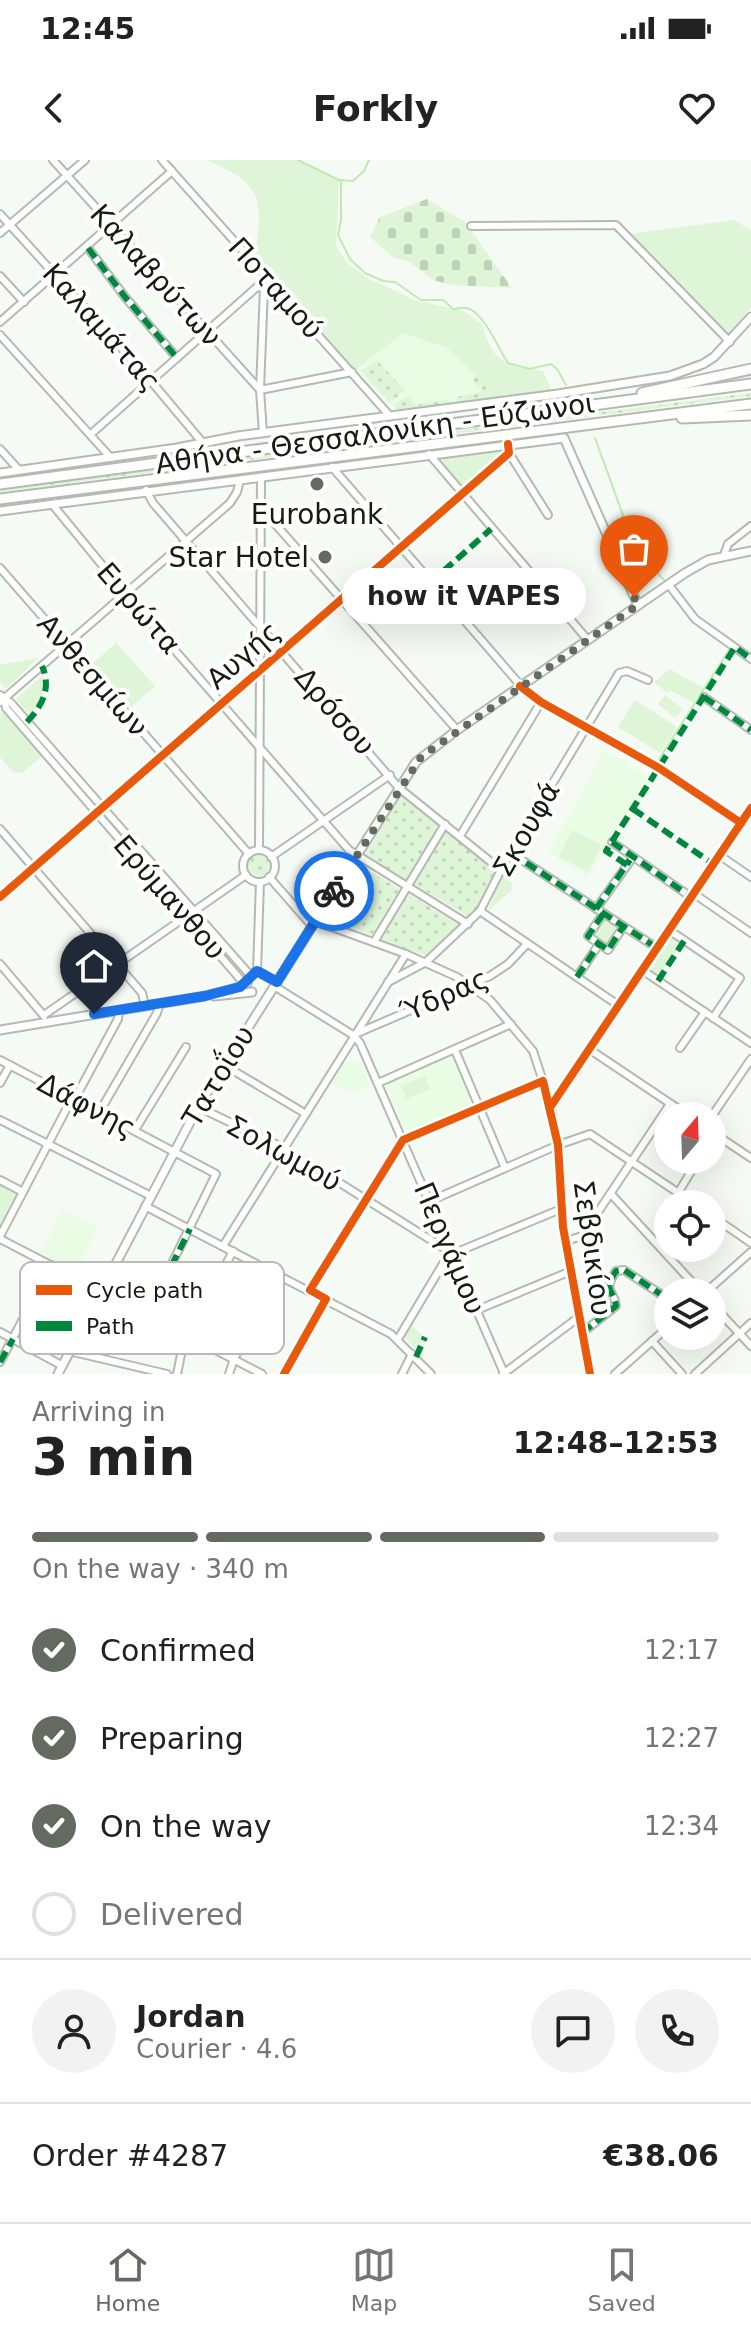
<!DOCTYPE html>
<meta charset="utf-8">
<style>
:root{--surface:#fff;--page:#f2f2f2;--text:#222;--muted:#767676;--line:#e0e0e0;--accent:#636b60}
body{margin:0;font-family:"DejaVu Sans",sans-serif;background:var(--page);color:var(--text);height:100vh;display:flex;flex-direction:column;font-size:30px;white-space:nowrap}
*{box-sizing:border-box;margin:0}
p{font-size:26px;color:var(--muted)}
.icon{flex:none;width:44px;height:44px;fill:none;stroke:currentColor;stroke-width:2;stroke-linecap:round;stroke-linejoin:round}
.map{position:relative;height:1214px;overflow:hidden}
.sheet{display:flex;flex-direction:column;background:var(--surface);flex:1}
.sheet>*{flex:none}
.needle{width:52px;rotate:19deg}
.tools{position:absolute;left:654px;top:942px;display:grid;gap:16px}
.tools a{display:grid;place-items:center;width:72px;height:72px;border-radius:50%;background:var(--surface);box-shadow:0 8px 32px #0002;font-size:40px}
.pin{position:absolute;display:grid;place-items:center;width:68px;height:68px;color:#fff;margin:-82px -34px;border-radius:50% 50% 50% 0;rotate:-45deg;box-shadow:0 0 8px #0007}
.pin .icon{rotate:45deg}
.courier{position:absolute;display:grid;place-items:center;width:80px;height:80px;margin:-40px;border:6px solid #1a73e8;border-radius:50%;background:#fff;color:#222;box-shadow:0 2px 10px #0007}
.bubble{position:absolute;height:56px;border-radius:28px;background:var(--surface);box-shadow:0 8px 32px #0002;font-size:26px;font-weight:800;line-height:56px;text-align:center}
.head em{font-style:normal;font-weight:800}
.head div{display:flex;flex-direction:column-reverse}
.head{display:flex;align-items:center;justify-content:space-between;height:136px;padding:0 32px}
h1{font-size:52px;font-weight:800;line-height:60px}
.bar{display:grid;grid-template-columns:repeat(4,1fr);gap:12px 8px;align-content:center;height:96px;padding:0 32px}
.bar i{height:10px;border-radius:6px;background:var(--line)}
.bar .current{background:var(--accent)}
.bar p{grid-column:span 4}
.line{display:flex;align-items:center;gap:20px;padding:0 32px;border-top:2px solid var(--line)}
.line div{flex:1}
.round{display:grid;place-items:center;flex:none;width:84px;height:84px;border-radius:42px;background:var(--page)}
ol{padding:0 32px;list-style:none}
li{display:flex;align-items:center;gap:24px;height:88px}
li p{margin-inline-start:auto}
li .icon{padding:8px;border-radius:50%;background:var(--accent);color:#fff;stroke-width:4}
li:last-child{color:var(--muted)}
li i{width:44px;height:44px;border:4px solid var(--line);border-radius:50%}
.status{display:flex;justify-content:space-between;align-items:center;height:56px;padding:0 40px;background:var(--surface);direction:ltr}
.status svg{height:22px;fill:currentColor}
header{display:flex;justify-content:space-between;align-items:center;height:104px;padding:0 32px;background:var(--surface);font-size:36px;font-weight:800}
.menu{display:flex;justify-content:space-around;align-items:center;height:112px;border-top:2px solid var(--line);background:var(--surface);font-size:22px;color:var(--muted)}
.menu a{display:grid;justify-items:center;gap:4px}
.menu .current{color:var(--accent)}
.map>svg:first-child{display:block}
.built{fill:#e9fce4}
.grass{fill:url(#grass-dots)}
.cemetery{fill:url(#cemetery-stones)}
.park{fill:#def5d7}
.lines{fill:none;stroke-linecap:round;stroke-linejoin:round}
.stream{stroke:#c0eab2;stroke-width:2}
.minor-casing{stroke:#b3bab1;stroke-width:10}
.major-casing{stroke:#b3bab1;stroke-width:11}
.highway-casing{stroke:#b3bab1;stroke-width:13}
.minor{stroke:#fefefd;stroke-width:6}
.major{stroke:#fefefd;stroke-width:7}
.highway{stroke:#fefefd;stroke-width:9}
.quiet{stroke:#00873e;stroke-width:6;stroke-dasharray:12 6;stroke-linecap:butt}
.cycleway-casing{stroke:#fff;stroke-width:13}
.cycleway{stroke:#e8590c;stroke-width:8}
.done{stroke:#636b60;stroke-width:8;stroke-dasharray:0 14.4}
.route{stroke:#1a73e8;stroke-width:10}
.poi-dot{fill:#636b60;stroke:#fff;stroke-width:3}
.labels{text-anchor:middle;stroke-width:8;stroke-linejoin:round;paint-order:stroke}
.street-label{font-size:28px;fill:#141d11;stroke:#fff}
.poi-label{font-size:28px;fill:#141d11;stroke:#fff}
.key{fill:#fff;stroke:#b8bbb8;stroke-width:2}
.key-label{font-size:22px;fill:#141d11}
</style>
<div class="status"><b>12:45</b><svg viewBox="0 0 49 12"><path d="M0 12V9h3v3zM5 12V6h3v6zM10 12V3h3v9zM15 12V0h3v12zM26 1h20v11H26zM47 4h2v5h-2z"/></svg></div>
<header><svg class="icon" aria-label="back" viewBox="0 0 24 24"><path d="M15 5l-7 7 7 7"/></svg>Forkly<svg class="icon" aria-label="heart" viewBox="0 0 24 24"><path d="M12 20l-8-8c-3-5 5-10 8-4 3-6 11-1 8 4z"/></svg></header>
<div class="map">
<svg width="751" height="1214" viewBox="0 0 751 1214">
<defs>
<pattern id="grass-dots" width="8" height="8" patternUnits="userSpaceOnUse" patternTransform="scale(2)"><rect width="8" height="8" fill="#def5d7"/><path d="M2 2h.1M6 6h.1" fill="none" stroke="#bed2b8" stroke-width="1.8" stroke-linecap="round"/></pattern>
<pattern id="cemetery-stones" width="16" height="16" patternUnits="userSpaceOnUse" patternTransform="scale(2)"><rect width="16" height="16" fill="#def5d7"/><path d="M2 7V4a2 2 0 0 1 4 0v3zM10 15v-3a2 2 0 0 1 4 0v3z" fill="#bed2b8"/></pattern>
</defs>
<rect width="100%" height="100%" fill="#f5fbf4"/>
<g class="built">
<polygon points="394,167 452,185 489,227 491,241 399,253 350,202"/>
<polygon points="604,591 627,602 630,611 635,609 651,617 617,670 611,672 612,678 587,718 549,692"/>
<polygon points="453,895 473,945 407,974 385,924"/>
<polygon points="345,902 360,902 371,927 352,933 332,923"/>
<polygon points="62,1050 98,1067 77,1111 41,1093"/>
</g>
<g class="grass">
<polygon points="377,200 404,230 390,243 361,211"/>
<polygon points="476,215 488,227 490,240 454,245 457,237 480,232 482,228 472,222"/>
<polygon points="751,233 751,236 0,332 0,329"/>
<polygon points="408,236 416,245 448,239 451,245 399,252 393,245"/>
<polygon points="402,633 440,664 406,720 365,696"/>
<polygon points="447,669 497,710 478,749 469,757 414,724"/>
<circle cx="259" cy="705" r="11"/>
<polygon points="360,705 400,729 372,775 328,759"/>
<polygon points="408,734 460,765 427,796 381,779"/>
</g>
<polygon class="cemetery" points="427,39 465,62 512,128 451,125 433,120 408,101 394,98 370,77 380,57"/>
<g class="park">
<path d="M 207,0 L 298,0 L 339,20 L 336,86 L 346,102 L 367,118 L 415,140 L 463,151 L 482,164 C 492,202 506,207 543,211 L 552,232 L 490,240 L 488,227 L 447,188 L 403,173 L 352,212 L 255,105 C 260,44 270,27 207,0 Z"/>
<polygon points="734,60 751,70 751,147 728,175 629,74"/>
<polygon points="502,291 462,326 441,301 442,298"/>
<polygon points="116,483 155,526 131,547 92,504"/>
<polygon points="38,498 6,529 0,522 0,505"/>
<polygon points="670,509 703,528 693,543 670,530 667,533 654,522"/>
<polygon points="43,515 43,536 30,555 16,539"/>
<polygon points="665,535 683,549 675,558 658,544"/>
<polygon points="635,540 677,567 660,593 618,567"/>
<polygon points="3,551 42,596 22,613 13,612 0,597 0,554"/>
<polygon points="572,670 601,685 588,712 559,697"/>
<polygon points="503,714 511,720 512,730 487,752"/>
<polygon points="603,757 620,768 607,788 590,776"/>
<polygon points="672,776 682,782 658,817 648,811"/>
<polygon points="425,916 430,929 406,939 401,925"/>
<polygon points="0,1026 17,1034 0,1066"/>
<polygon points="410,1164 423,1176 417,1191 404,1177"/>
</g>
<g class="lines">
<g class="stream">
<polyline points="298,0 339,20 353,21 364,11 369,0"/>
<path d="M 341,20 L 341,60 L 338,75 L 350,99 L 365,113 L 383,121 L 395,122 L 421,140 L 443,140 L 453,149 C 457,149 461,147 466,148 C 483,150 499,190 508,203 L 530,209 L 551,204 L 557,209 L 566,225"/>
<polyline points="595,278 636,391 665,421"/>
<polyline points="659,599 729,490"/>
<polyline points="667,609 671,611"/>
<polyline points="676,615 682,619"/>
<polyline points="685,621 727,650"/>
</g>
<g class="minor-casing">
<g id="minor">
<polyline points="53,0 260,230 352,212"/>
<polyline points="162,0 390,256"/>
<polyline points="0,54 151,221 202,282"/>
<polyline points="471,66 616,65 730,182"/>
<polyline points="0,73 85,0"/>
<polyline points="88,88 125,137 177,198"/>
<polyline points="0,116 24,142"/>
<polyline points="0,162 172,11"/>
<polyline points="0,175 111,298"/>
<polyline points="263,273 260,230 264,127"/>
<polyline points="91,274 257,127 264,127 270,122"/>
<polyline points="0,289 19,310"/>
<polyline points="509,293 548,355"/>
<polyline points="429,294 587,479"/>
<polyline points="332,307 528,534 659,608 741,663"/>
<polyline points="146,330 153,343 399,628 501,710"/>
<polyline points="52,344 125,433 349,690 468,764"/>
<polyline points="261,348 457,570"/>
<polyline points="724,395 728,384 751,366"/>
<polyline points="0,408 249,694"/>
<polyline points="669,425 695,459 751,499"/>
<polyline points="0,535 11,543 250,815"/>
<polyline points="704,537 751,570"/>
<polyline points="4,539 6,548 241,820 247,823"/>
<polyline points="0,542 230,343 237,332 240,320"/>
<polyline points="0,669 142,833 145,845"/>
<polyline points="460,676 541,542"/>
<polyline points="612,682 691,737"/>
<polyline points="259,690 261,317"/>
<circle cx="259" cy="706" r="16"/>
<polyline points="511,693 657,788"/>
<polyline points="719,695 751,717"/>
<polyline points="271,697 390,615"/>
<polyline points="269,717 312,766"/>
<polyline points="693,733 751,773"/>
<polyline points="0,737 509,293 508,284"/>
<polyline points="596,749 633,697"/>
<polyline points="480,751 618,845"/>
<polyline points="603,754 588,776 608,790 623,767"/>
<polyline points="315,761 406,794 457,817 490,840 533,891 551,946 558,985 563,1067 590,1214"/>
<polyline points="669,770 740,818 713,858"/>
<polyline points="374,782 445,664"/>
<polyline points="0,804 44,856"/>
<polyline points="642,810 751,883"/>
<polyline points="257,811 260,722"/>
<polyline points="577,817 599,784"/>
<polyline points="388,822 426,802 480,751 504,704 619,513 627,511 648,520"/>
<polyline points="274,826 353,875 360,883 504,1213"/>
<polyline points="44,855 246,715"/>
<polyline points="353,875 490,816 508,804 527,784"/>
<polyline points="680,888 705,852"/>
<polyline points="589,889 689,956"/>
<polyline points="455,890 505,1008"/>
<polyline points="0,900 216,1014 147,1154"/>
<polyline points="224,905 306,954"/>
<polyline points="0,923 10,905"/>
<polyline points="378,923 511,864"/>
<polyline points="551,946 751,648"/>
<polyline points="198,947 284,988 450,1092"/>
<polyline points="100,951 157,853 160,843"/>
<polyline points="712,956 751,899"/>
<polyline points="0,960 151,1036"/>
<polyline points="135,970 186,887"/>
<polyline points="712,972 751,998"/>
<polyline points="0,1020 23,1032"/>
<polyline points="678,1033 698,1000"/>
<polyline points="611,1034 701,1132"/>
<polyline points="430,1041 558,985 590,974 695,1044"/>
<polyline points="145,1046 391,1174 431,1214"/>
<polyline points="712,1056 751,1083"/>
<polyline points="0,1076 69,944 78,933 118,859 119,850"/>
<polyline points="0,1079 262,1214"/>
<polyline points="566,1081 582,1076 670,944"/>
<polyline points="223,1086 406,794"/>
<polyline points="450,1092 457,1092 561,1049"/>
<polyline points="310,1130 403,980"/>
<polyline points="706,1132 751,1092"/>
<polyline points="712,1144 751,1186"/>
<polyline points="477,1150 571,1111"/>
<polyline points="0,1172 61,1205"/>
<path d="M 582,1173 L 616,1146 C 614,1128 602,1133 616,1111 L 624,1110 L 668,1139"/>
<polyline points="398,1179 450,1092"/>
<polyline points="652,1181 682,1214"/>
<polyline points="69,1191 167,1214"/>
<polyline points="0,1202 52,1105"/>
<polyline points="177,1214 183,1185 233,1091"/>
<polyline points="229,1214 234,1199 277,1113"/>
<polyline points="284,1214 326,1139"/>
<polyline points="402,1214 412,1194"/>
<polyline points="503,1214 579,1157"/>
<polyline points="615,1214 668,1167"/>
<polyline points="695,1214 751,1163"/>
</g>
</g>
<g class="major-casing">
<g id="major">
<polyline points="0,313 177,288 238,276 558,234 670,216 703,204 714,197 751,157"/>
<polyline points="0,351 564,278 638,445"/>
<polyline points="247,823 250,815 257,811 277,822"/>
<polyline points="214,836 252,832"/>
<polyline points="0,870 205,836 240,827 247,823"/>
<polyline points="58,1214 198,947 416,602 457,570 685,413 708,400 751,391"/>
</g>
</g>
<g class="highway-casing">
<g id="highway">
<polyline points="642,233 751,209"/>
<polyline points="682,258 751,255"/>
<polyline points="0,324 751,224"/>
<polyline points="0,339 751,244"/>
</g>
</g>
<use href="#minor" class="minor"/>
<use href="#major" class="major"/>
<use href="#highway" class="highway"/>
<g class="quiet">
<polyline points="88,88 125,137 177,198"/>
<polyline points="430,423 491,369"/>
<polyline points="456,453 482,429"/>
<polyline points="704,537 751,570"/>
<path d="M 27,562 C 42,546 52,528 42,506"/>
<polyline points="633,649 713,704"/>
<polyline points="612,682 691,737"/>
<polyline points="511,693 657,788"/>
<polyline points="627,705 606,691 735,487 751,499"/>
<polyline points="596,749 630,700"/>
<polyline points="603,754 588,776 608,790 623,767"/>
<polyline points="577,817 599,784"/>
<polyline points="658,821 684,781"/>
<polyline points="147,1154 190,1069"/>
<path d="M 582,1173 L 616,1146 C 614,1128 602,1133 616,1111 L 624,1110 L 668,1139"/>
<polyline points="416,1197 425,1177"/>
<polyline points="0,1202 13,1179"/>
</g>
<g class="cycleway-casing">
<g id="cycleway">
<polyline points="520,526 541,542 659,608 741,663"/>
<polyline points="0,737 509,293 508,284"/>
<polyline points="551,946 751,648"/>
<polyline points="284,1214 326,1139 310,1130 403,980 543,921 558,985 563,1067 590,1214"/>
</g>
</g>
<use href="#cycleway" class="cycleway"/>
</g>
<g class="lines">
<polyline class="done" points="334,731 421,597 638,445 634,437"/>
<polyline class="route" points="94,854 205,836 240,827 257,811 277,822 334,731"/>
</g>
<g class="poi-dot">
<circle cx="317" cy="324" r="8"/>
<circle cx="325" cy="397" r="8"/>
</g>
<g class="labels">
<g class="street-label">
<text transform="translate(156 115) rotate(48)" y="10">Καλαβρύτων</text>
<text transform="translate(276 128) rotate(48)" y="10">Ποταμού</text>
<text transform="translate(102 167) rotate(48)" y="10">Καλαμάτας</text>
<text transform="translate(375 273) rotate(-8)" y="10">Αθήνα - Θεσσαλονίκη - Εύζωνοι</text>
<text transform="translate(139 448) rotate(49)" y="10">Ευρώτα</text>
<text transform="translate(243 495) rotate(-41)" y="10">Αυγής</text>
<text transform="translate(93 515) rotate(49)" y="10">Ανθεσμίων</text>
<text transform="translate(335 551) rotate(49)" y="10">Δρόσου</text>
<text transform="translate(526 669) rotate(-60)" y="10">Σκουφά</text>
<text transform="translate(170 737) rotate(49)" y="10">Ερύμανθου</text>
<text transform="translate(444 835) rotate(-24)" y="10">Ύδρας</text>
<text transform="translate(218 916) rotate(-59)" y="10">Τατοΐου</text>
<text transform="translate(87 945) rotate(28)" y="10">Δάφνης</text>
<text transform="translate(284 993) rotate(29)" y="10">Σολωμού</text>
<text transform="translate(450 1088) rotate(67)" y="10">Περγάμου</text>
<text transform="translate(593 1088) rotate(82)" y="10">Σεβδικίου</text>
</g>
<g class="poi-label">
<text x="317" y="364">Eurobank</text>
<text x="309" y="407" text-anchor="end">Star Hotel</text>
</g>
</g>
<rect x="20" y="1102" width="264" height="92" rx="12" class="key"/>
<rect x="36" y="1125" width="36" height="10" fill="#e8590c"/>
<rect x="36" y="1161" width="36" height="10" fill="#00873e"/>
<g class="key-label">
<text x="86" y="1138">Cycle path</text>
<text x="86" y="1174">Path</text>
</g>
</svg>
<div class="tools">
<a><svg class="needle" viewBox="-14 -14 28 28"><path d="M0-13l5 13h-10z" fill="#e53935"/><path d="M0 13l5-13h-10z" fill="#767676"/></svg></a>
<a><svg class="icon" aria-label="locate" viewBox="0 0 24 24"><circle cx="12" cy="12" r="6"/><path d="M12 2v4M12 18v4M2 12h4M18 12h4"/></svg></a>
<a><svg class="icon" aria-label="layers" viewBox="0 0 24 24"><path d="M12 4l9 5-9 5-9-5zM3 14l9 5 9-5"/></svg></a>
</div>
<div class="pin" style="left:634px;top:437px;background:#ea580c"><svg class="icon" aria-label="bag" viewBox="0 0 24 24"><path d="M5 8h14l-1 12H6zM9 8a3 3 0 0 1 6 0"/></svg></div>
<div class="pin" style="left:94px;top:854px;background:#1f2937"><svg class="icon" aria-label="home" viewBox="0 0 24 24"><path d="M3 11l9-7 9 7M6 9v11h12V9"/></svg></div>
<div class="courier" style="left:334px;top:731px"><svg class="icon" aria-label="bike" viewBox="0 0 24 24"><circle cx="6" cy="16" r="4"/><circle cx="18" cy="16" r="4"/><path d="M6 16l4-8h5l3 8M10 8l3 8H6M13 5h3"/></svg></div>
<div class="bubble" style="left:342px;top:408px;width:244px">how it VAPES</div>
</div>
<section class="sheet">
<div class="head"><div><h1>3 min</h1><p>Arriving in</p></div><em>12:48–12:53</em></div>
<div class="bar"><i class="current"></i><i class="current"></i><i class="current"></i><i></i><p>On the way · 340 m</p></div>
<ol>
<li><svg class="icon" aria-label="check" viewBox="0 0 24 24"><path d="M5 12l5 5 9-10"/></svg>Confirmed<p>12:17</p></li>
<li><svg class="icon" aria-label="check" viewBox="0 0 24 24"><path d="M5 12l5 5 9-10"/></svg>Preparing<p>12:27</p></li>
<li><svg class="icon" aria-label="check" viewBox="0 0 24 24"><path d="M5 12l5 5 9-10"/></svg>On the way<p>12:34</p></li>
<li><i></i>Delivered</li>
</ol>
<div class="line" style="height:144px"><a class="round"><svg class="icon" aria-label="person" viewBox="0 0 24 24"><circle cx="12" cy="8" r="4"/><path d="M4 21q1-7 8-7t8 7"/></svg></a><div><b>Jordan</b><p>Courier · 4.6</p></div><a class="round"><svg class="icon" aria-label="chat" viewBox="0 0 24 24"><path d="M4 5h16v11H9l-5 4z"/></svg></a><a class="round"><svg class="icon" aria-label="phone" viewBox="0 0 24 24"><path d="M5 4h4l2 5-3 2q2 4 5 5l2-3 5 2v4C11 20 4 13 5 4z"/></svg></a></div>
<div class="line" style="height:104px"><div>Order #4287</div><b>€38.06</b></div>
</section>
<nav class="menu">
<a class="current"><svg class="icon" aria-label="home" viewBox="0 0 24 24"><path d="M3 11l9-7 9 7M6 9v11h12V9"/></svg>Home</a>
<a><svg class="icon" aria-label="map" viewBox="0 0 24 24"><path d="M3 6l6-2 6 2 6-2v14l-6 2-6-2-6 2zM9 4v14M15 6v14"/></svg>Map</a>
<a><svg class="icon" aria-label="saved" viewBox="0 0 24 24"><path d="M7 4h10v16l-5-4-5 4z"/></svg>Saved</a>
</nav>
